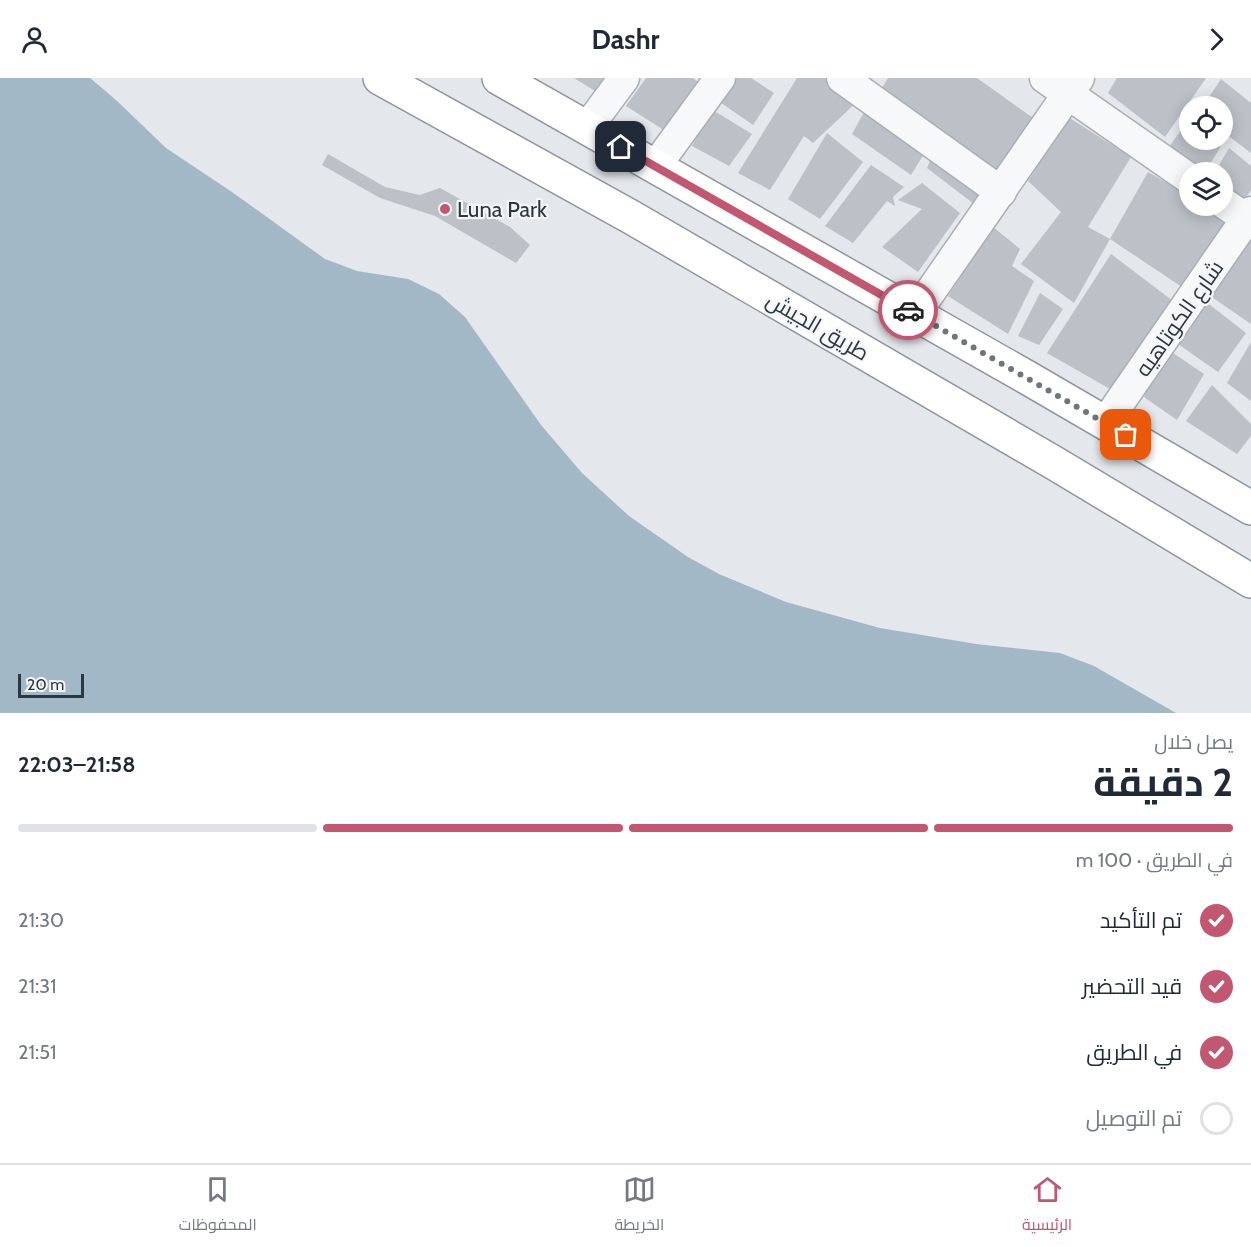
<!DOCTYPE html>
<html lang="ar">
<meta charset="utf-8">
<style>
:root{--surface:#fff;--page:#f2f2f3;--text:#1f2937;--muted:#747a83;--line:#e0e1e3;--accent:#c35670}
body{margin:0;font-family:Cabin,Cairo,sans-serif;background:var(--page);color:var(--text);direction:rtl;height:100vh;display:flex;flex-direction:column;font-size:22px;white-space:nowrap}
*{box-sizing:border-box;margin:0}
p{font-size:20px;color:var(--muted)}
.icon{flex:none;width:33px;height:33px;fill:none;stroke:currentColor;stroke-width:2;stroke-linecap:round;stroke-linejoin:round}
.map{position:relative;height:635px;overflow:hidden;direction:ltr}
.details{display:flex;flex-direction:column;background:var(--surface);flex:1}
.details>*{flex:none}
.controls{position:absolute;left:1179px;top:18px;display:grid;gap:12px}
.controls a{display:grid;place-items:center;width:54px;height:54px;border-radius:50%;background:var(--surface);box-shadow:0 3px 15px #0003;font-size:30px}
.scale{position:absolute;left:18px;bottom:15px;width:66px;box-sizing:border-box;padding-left:6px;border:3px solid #2d3742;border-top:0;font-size:16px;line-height:21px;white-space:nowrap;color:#2d3742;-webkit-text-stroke:4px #f4f6f8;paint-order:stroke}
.pin{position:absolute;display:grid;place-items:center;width:51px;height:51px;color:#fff;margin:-26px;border-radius:12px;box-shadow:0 3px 9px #0006}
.courier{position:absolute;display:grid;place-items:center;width:60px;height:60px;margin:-30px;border:4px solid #c35670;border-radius:50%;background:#fff;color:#222;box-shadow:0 2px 8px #0007}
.headline em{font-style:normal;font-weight:700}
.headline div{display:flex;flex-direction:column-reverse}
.headline{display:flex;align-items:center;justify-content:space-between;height:102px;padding:0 18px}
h1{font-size:39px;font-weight:700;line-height:45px}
.bar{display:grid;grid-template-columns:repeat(4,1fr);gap:9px 6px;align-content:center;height:72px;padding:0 18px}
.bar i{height:8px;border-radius:4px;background:var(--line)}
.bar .current{background:var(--accent)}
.bar p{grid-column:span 4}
ol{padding:0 18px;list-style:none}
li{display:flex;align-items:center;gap:18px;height:66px}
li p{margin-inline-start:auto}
li .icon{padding:6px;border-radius:50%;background:var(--accent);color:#fff;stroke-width:4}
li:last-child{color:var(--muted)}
li i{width:33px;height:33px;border:3px solid var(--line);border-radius:50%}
header{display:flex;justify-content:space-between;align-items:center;height:78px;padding:0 18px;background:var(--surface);font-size:27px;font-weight:700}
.menu{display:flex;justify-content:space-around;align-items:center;height:84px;border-top:2px solid var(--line);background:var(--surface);font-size:16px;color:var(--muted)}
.menu a{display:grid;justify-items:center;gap:3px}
.menu .current{color:var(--accent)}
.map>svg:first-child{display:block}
.water{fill:#a3b8c7}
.building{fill:#bcc1c7}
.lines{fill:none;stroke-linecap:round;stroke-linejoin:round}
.minor-casing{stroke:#a9afb5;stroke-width:33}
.highway-casing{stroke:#8d96a0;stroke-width:36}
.minor{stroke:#f7f8f9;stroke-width:30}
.highway{stroke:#fff;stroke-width:33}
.done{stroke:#6d757d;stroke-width:6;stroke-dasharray:0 10.8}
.route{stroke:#c35670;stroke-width:8}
.poi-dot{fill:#c35670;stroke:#f4f6f8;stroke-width:2}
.labels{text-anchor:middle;stroke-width:4.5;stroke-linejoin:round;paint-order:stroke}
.poi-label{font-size:22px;fill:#2d3742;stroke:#f4f6f8;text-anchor:start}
.street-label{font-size:22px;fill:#2d3742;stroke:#f4f6f8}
</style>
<header><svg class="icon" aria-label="forward" viewBox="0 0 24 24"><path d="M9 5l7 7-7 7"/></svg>Dashr<svg class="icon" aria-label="person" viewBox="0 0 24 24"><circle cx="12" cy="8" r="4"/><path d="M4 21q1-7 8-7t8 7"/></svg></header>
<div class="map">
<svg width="1251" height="635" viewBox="0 0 1251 635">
<rect width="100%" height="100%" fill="#e4e7eb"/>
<polygon class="water" points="0,0 90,0 116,22 166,70 232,114 325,181 357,193 408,201 439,216 465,239 541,347 582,395 629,438 688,479 719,496 786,524 880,550 976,566 1060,575 1094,588 1176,635 0,635"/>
<g class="building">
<polygon points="574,0 611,0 600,16"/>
<polygon points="646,0 693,0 704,9 670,56 626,28"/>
<polygon points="735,0 751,0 774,15 753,47 717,22"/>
<polygon points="797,0 827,0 857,24 813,65 804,58 770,112 738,95"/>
<polygon points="888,0 977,0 1033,40 995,98 880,13"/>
<polygon points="1117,0 1206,0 1165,59 1108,15"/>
<polygon points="1221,1 1251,25 1251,75 1222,53 1222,28 1203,28"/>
<polygon points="867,29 927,71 911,97 852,56"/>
<polygon points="711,31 752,56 729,88 692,68"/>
<polygon points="1068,39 1131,79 1088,149 1110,161 1074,225 1021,186 1061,134 1028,103"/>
<polygon points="1190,40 1190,62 1213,62 1221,68 1205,94 1195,94 1166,73"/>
<polygon points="827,55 863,84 820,141 788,121"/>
<polygon points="1229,70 1251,88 1251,112 1242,126 1222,113 1222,94 1215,94"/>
<polygon points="933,75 985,113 978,129 927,90"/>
<polygon points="328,76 385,109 420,117 440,110 510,149 530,167 516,185 435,138 380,120 322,87"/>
<polygon points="871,87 904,109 893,119 895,128 887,123 853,165 825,148"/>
<polygon points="1148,94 1190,118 1190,128 1205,128 1232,144 1185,211 1110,161"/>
<polygon points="922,105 960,135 918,194 882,169 922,131 898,122"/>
<polygon points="993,149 1020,171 1012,188 1034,203 1008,256 948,218"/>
<polygon points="1251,156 1251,246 1209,217"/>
<polygon points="1111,176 1173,223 1117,315 1047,275"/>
<polygon points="1040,215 1063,231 1039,267 1018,258"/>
<polygon points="1205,223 1246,255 1218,294 1178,266"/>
<polygon points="1251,264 1251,323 1227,305"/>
<polygon points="1167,271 1204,296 1177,342 1144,319"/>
<polygon points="1212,307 1251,346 1251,358 1237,376 1186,343"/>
</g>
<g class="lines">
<g class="minor-casing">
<g id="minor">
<polyline points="842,0 1001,114"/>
<polyline points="1045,0 1190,101"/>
<polyline points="587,50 624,0"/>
<polyline points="655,89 720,0"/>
<polyline points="1222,124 1251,144"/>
<polyline points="915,236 1079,0"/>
<polyline points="1106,344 1251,134"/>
</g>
</g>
<g class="highway-casing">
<g id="highway">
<polyline points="380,0 631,139 1056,386 1251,503"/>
<polyline points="499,0 1028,300 1251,430"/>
</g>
</g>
<use href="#minor" class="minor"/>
<use href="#highway" class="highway"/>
</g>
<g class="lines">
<polyline class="done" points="908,232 1126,357"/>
<polyline class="route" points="621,69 908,232"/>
</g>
<circle class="poi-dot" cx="445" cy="131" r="6"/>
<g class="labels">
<g class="poi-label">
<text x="457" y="139">Luna Park</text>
</g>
<g class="street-label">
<text transform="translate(1179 240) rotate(-55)" y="8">شارع الكوتاهيه</text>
<text transform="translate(818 248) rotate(30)" y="8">طريق الجيش</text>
</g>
</g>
</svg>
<div class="controls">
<a><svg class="icon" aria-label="locate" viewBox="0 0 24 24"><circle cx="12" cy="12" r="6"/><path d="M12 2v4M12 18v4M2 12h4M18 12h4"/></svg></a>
<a><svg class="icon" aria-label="layers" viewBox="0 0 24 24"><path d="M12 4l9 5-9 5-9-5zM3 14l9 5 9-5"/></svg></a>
</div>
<div class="scale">20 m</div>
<div class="pin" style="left:1126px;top:357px;background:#ea580c"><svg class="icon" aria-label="bag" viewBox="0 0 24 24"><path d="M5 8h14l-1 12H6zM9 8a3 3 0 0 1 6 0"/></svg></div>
<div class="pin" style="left:621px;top:69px;background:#1f2937"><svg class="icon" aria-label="home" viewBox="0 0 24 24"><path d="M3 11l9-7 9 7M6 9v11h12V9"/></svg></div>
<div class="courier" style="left:908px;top:232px"><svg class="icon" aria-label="car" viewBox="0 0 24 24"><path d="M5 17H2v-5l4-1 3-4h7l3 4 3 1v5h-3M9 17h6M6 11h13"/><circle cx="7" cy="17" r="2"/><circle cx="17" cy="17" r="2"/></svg></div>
</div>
<section class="details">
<div class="headline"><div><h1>2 دقيقة</h1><p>يصل خلال</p></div><em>21:58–22:03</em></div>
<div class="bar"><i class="current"></i><i class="current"></i><i class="current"></i><i></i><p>في الطريق · 100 m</p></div>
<ol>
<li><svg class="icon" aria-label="check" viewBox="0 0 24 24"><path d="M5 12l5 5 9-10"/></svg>تم التأكيد<p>21:30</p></li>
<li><svg class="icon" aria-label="check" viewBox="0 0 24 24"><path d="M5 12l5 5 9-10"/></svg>قيد التحضير<p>21:31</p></li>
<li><svg class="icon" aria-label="check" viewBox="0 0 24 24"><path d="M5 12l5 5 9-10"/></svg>في الطريق<p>21:51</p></li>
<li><i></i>تم التوصيل</li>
</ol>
</section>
<nav class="menu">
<a class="current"><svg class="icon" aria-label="home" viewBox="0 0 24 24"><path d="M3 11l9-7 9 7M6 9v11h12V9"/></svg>الرئيسية</a>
<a><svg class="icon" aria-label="map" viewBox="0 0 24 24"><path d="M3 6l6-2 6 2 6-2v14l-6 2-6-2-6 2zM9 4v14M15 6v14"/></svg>الخريطة</a>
<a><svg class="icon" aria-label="saved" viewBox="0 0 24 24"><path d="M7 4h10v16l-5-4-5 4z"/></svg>المحفوظات</a>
</nav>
